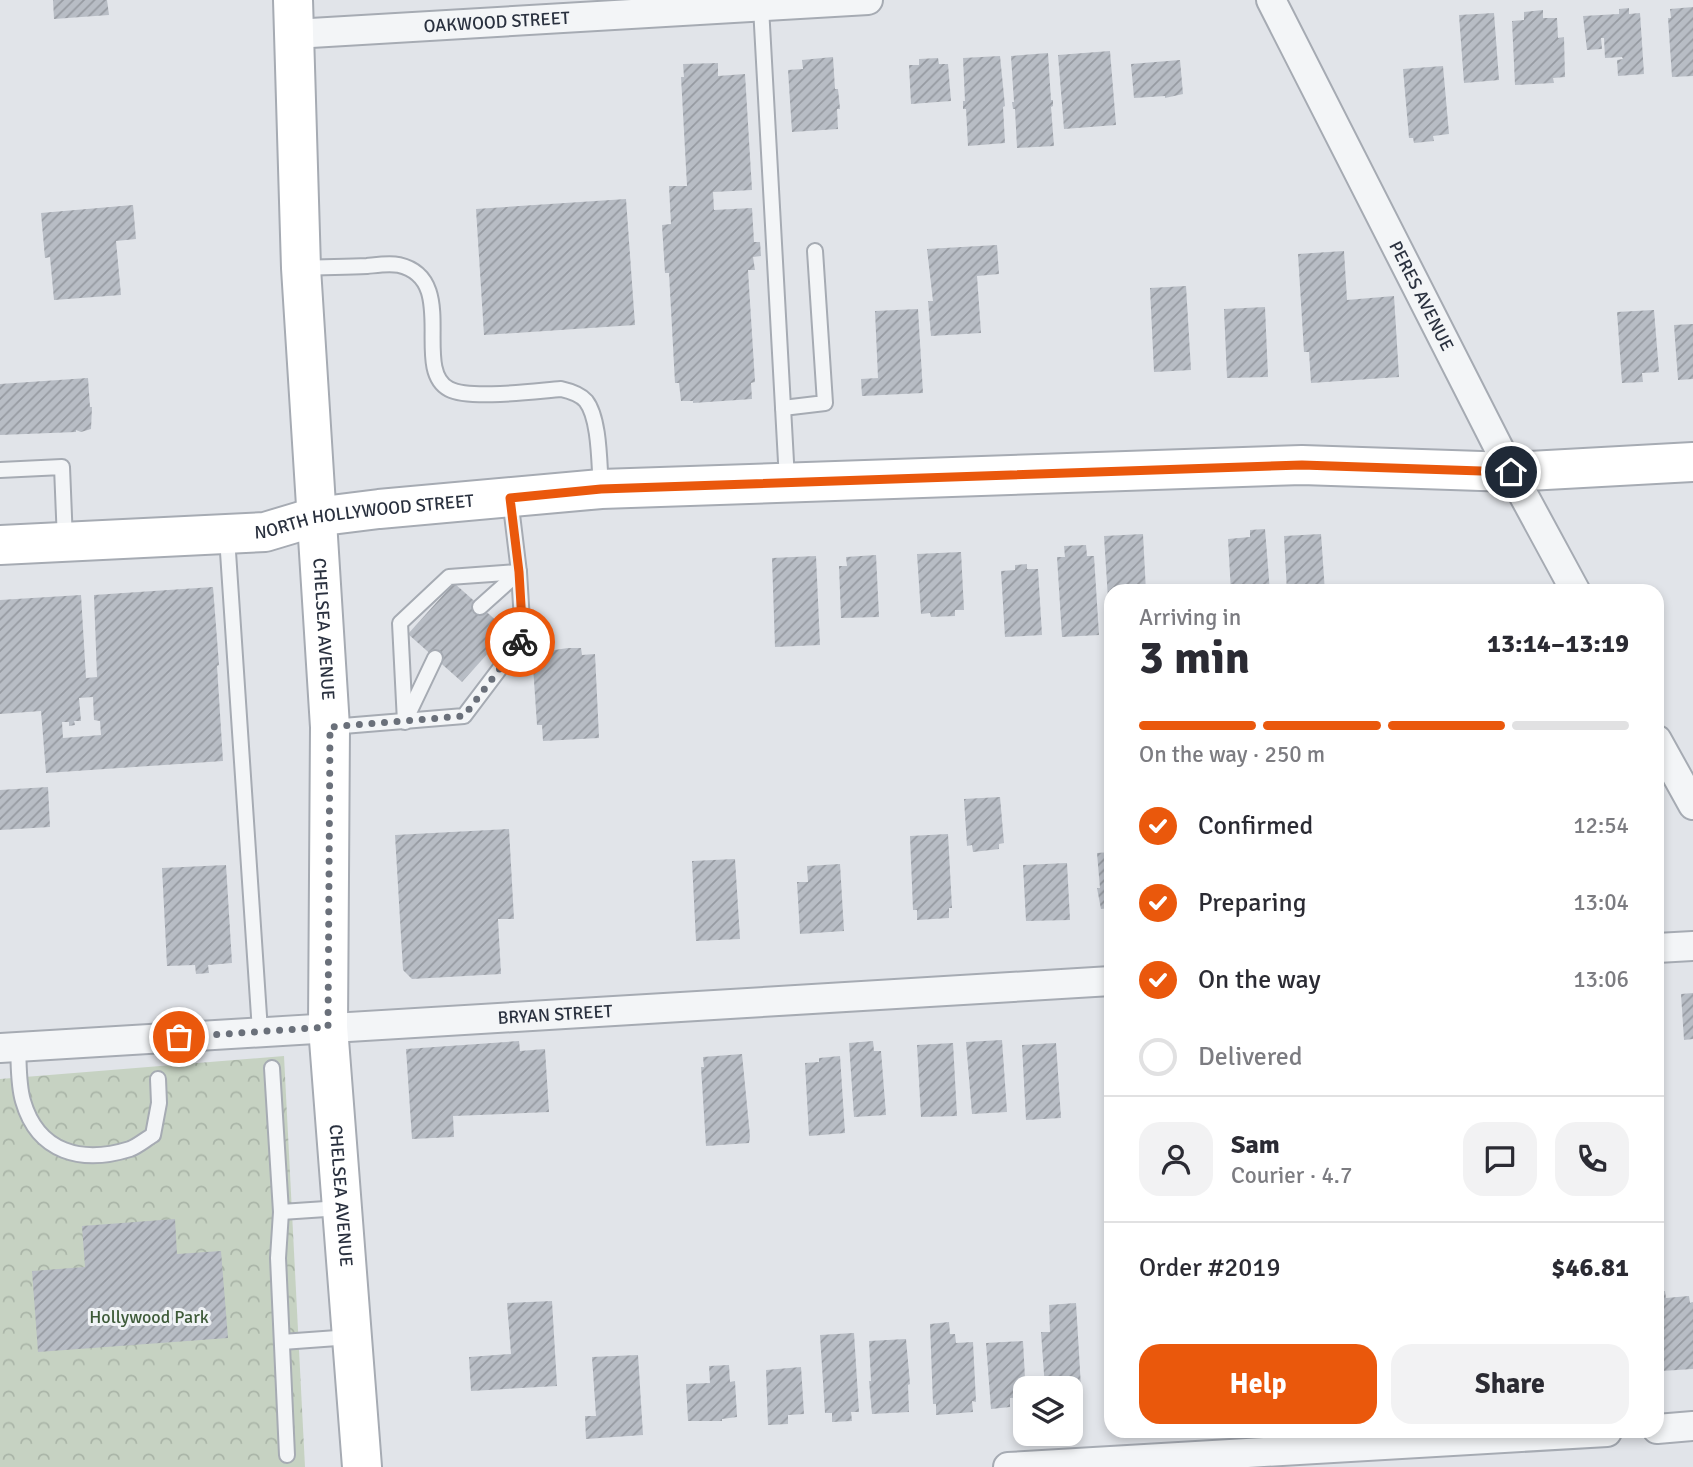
<!DOCTYPE html>
<meta charset="utf-8">
<style>
:root{--surface:#fff;--page:#f2f2f3;--text:#2b2b33;--muted:#7c7c81;--line:#e1e1e2;--accent:#ea580c}
body{margin:0;font-family:Signika,sans-serif;background:var(--page);color:var(--text);height:100vh;display:flex;flex-direction:column;font-size:26px;white-space:nowrap}
*{box-sizing:border-box;margin:0}
p{font-size:23px;color:var(--muted)}
.icon{flex:none;width:38px;height:38px;fill:none;stroke:currentColor;stroke-width:2;stroke-linecap:round;stroke-linejoin:round}
.map{position:relative;flex:1;overflow:hidden}
.panel{position:absolute;left:1104px;top:584px;width:560px;height:854px;display:flex;flex-direction:column;background:var(--surface);border-radius:21px;box-shadow:0 4px 10px #0003}
.panel>*{flex:none}
.tools{position:absolute;left:1013px;top:1376px;display:grid;gap:14px}
.tools a{display:grid;place-items:center;width:70px;height:70px;border-radius:14px;background:var(--surface);box-shadow:0 4px 10px #0003;font-size:35px}
.pin{position:absolute;display:grid;place-items:center;width:60px;height:60px;color:#fff;margin:-30px;border:4px solid #fff;border-radius:50%;box-shadow:0 2px 7px #0007}
.courier{position:absolute;display:grid;place-items:center;width:70px;height:70px;margin:-35px;border:5px solid #ea580c;border-radius:50%;background:#fff;color:#222;box-shadow:0 2px 9px #0007}
.headline em{font-style:normal;font-weight:700}
.headline div{display:flex;flex-direction:column-reverse}
.headline{display:flex;align-items:center;justify-content:space-between;height:119px;padding:0 35px}
h1{font-size:46px;font-weight:700;line-height:52px}
.bar{display:grid;grid-template-columns:repeat(4,1fr);gap:10px 7px;align-content:center;height:84px;padding:0 35px}
.bar i{height:9px;border-radius:5px;background:var(--line)}
.bar .selected{background:var(--accent)}
.bar p{grid-column:span 4}
.line{display:flex;align-items:center;gap:18px;padding:0 35px;border-top:2px solid var(--line)}
.line div{flex:1}
.round{display:grid;place-items:center;flex:none;width:74px;height:74px;border-radius:21px;background:var(--page)}
ol{padding:0 35px;list-style:none}
li{display:flex;align-items:center;gap:21px;height:77px}
li p{margin-inline-start:auto}
li .icon{padding:7px;border-radius:50%;background:var(--accent);color:#fff;stroke-width:4}
li:last-child{color:var(--muted)}
li i{width:38px;height:38px;border:4px solid var(--line);border-radius:50%}
.action{display:flex;gap:14px;margin-top:auto;padding:14px 35px}
.action a{flex:1;height:80px;border-radius:21px;background:var(--accent);color:#fff;font-size:28px;font-weight:700;line-height:80px;text-align:center}
.action a+a{background:var(--page);color:var(--text)}
.map>svg:first-child{display:block}
.park{fill:url(#park-crowns)}
.building{fill:url(#building-hatch);fill-rule:evenodd}
.lines{fill:none;stroke-linecap:round;stroke-linejoin:round}
.lane-casing{stroke:#a6abb3;stroke-width:18}
.street-casing{stroke:#a6abb3;stroke-width:32}
.secondary-casing{stroke:#a6abb3;stroke-width:42}
.lane{stroke:#f3f5f7;stroke-width:14}
.street{stroke:#f3f5f7;stroke-width:28}
.secondary{stroke:#fff;stroke-width:38}
.done{stroke:#6a707a;stroke-width:7;stroke-dasharray:0 12.6}
.route{stroke:#ea580c;stroke-width:9}
.labels{text-anchor:middle;stroke-width:6;stroke-linejoin:round;paint-order:stroke}
.street-label{font-size:18px;fill:#2a313f;stroke:#f0f3f6}
.park-label{font-size:18px;fill:#3d5a38;stroke:#f0f3f6}
</style>
<div class="map">
<svg width="1693" height="1467" viewBox="0 0 1693 1467">
<defs>
<pattern id="park-crowns" width="20" height="18" patternUnits="userSpaceOnUse" patternTransform="scale(1.75)"><rect width="20" height="18" fill="#c6d2c2"/><path d="M2 6a3 3 0 1 1 6 0M12 15a3 3 0 1 1 6 0" fill="none" stroke="#aab5a8"/></pattern>
<pattern id="building-hatch" width="6" height="6" patternUnits="userSpaceOnUse" patternTransform="scale(1.75)"><rect width="6" height="6" fill="#b8bdc5"/><path d="M-1 1l2-2M0 6l6-6M5 7l2-2" fill="none" stroke="#969aa1"/></pattern>
</defs>
<rect width="100%" height="100%" fill="#e1e4e9"/>
<polygon class="park" points="284,1056 305,1467 0,1467 0,1079"/>
<g class="building">
<polygon points="53,0 107,0 109,15 54,19"/>
<polygon points="1693,7 1693,76 1672,77 1668,18 1671,18 1670,9"/>
<polygon points="1629,8 1629,14 1640,13 1644,74 1618,76 1617,60 1623,59 1622,57 1605,58 1604,38 1601,38 1602,49 1587,50 1583,16 1619,14 1619,9"/>
<polygon points="1543,10 1543,18 1557,18 1558,38 1564,37 1565,77 1553,78 1554,83 1515,85 1512,21 1524,20 1524,12"/>
<polygon points="1494,13 1499,80 1464,83 1459,15"/>
<polygon points="1110,51 1116,125 1064,129 1058,55"/>
<polygon points="1048,53 1051,100 1053,100 1053,106 1051,107 1054,146 1017,148 1015,109 1013,109 1012,102 1014,102 1011,56"/>
<polygon points="1000,56 1005,106 1003,107 1005,143 968,146 966,109 963,109 963,101 965,101 963,58"/>
<polygon points="833,57 835,89 838,89 840,109 837,109 838,129 792,132 788,70 803,69 802,60"/>
<polygon points="938,58 939,64 948,64 951,101 911,104 909,65 919,65 919,59"/>
<polygon points="1180,60 1183,94 1165,98 1165,96 1134,98 1131,64"/>
<polygon points="718,63 718,76 745,74 752,190 713,192 714,210 752,208 754,242 760,242 761,256 753,257 755,270 748,270 755,382 751,383 752,399 693,403 693,401 681,401 679,383 675,383 669,273 665,273 662,225 671,224 669,186 687,186 681,77 684,77 683,64"/>
<polygon points="1443,66 1449,134 1433,136 1434,141 1414,143 1413,138 1409,138 1403,69"/>
<polygon points="626,199 635,325 484,335 476,209"/>
<polygon points="133,205 136,239 116,241 121,295 54,300 50,257 45,258 41,213"/>
<polygon points="997,245 999,274 977,276 981,333 931,336 928,301 933,301 927,249"/>
<polygon points="1344,251 1347,300 1394,296 1399,377 1311,383 1309,352 1304,352 1298,254"/>
<polygon points="1186,286 1191,370 1154,372 1150,288"/>
<polygon points="1265,307 1268,377 1227,378 1224,309"/>
<polygon points="918,309 923,393 862,396 861,379 878,378 875,311"/>
<polygon points="1654,310 1659,372 1642,373 1643,382 1622,383 1617,312"/>
<polygon points="1693,324 1693,379 1678,380 1674,325"/>
<polygon points="88,378 90,407 92,407 91,429 81,432 76,430 76,432 0,435 0,384"/>
<polygon points="1265,529 1270,592 1231,592 1228,539 1250,537 1250,530"/>
<polygon points="1143,534 1146,592 1111,592 1111,615 1109,615 1104,536"/>
<polygon points="1321,534 1325,592 1287,592 1284,536"/>
<polygon points="1086,545 1087,556 1094,556 1099,635 1062,637 1057,557 1065,557 1064,546"/>
<polygon points="961,552 964,610 955,610 955,616 931,617 930,613 921,614 917,554"/>
<polygon points="876,555 879,617 841,618 839,566 847,566 846,557"/>
<polygon points="816,556 820,645 775,647 772,558"/>
<polygon points="1027,564 1027,569 1038,569 1042,635 1005,637 1001,571 1015,570 1015,565"/>
<polygon points="454,583 508,631 462,682 408,634"/>
<path d="M 213,587 L 219,665 L 217,666 L 223,761 L 46,773 L 41,711 L 0,714 L 0,600 L 81,595 L 86,678 L 97,677 L 94,595 ZM 93,697 L 94,720 L 100,721 L 101,735 L 63,738 L 62,722 L 69,722 L 69,726 L 75,725 L 74,721 L 81,721 L 79,698 Z"/>
<polygon points="568,648 581,648 582,655 595,654 599,738 543,741 542,725 537,725 533,666 548,651"/>
<polygon points="48,787 50,827 0,830 0,790"/>
<polygon points="1000,797 1004,843 999,844 999,849 973,852 972,845 967,846 964,799"/>
<polygon points="509,829 514,919 498,919 501,974 412,979 403,970 395,835"/>
<polygon points="948,834 952,908 949,908 949,918 917,920 917,910 913,910 910,836"/>
<polygon points="1111,852 1111,908 1101,909 1097,888 1100,888 1097,853"/>
<polygon points="735,859 740,939 696,941 692,861"/>
<polygon points="1067,863 1070,920 1026,921 1023,865"/>
<polygon points="840,864 844,931 800,934 797,882 808,882 807,866"/>
<polygon points="226,865 232,963 208,965 209,973 196,974 195,965 167,966 162,868"/>
<polygon points="1693,993 1693,1039 1684,1040 1681,994"/>
<polygon points="1002,1040 1007,1112 972,1114 966,1042"/>
<polygon points="519,1041 520,1051 545,1049 549,1112 453,1116 454,1137 412,1139 406,1049"/>
<polygon points="873,1041 874,1051 881,1051 886,1115 854,1117 849,1043"/>
<polygon points="953,1043 957,1116 921,1117 917,1045"/>
<polygon points="1056,1043 1061,1118 1026,1120 1022,1045"/>
<polygon points="742,1054 750,1136 749,1143 706,1146 701,1067 704,1067 703,1057"/>
<polygon points="840,1056 845,1133 809,1136 805,1063 819,1062 819,1058"/>
<polygon points="175,1219 177,1254 221,1251 228,1338 38,1352 32,1271 85,1267 82,1226"/>
<polygon points="1665,1291 1666,1298 1689,1296 1690,1303 1693,1302 1693,1369 1661,1371 1660,1361 1657,1361 1657,1292"/>
<polygon points="552,1301 557,1386 471,1391 469,1357 511,1354 507,1303"/>
<polygon points="1076,1303 1082,1404 1071,1405 1071,1388 1045,1388 1041,1332 1050,1332 1049,1305"/>
<polygon points="949,1322 950,1334 955,1334 956,1343 973,1342 976,1402 972,1401 973,1412 936,1415 936,1404 933,1404 930,1324"/>
<polygon points="854,1333 859,1412 851,1412 852,1421 832,1422 832,1413 825,1413 820,1335"/>
<polygon points="906,1339 910,1384 908,1385 909,1412 872,1414 869,1381 871,1381 869,1341"/>
<polygon points="1023,1341 1026,1397 1010,1398 1010,1407 991,1409 986,1343"/>
<polygon points="638,1355 643,1435 586,1439 585,1416 596,1416 592,1357"/>
<polygon points="729,1365 730,1382 735,1381 737,1417 722,1419 722,1421 688,1421 686,1384 710,1383 709,1366"/>
<polygon points="801,1367 804,1414 788,1415 788,1424 768,1425 766,1370"/>
</g>
<g class="lines">
<g class="lane-casing">
<g id="lane">
<polyline points="761,7 787,480"/>
<path d="M 302,268 C 324,267 345,267 367,266 C 377,265 389,263 399,265 C 460,279 411,369 449,389 C 470,400 535,391 561,389 C 570,391 580,394 586,401 C 600,419 599,465 601,488"/>
<polyline points="783,408 825,403 815,251"/>
<polyline points="0,470 62,467 65,541"/>
<polyline points="227,537 260,1031"/>
<polyline points="480,607 519,572"/>
<polyline points="405,721 435,658"/>
<polyline points="405,722 400,623 449,577 519,572"/>
<polyline points="331,727 464,716 523,638 519,572 510,498"/>
<path d="M 18,1047 C 19,1064 18,1084 23,1101 C 38,1153 82,1164 130,1149 C 138,1146 146,1139 153,1135 L 159,1103 L 158,1079"/>
<polyline points="272,1068 281,1212 278,1258 287,1455"/>
<polyline points="281,1212 341,1208"/>
<polyline points="282,1342 351,1337"/>
</g>
</g>
<g class="street-casing">
<g id="street">
<path id="s1" d="M 1271,0 L 1511,472 L 1576,592"/>
<path id="s2" d="M 294,34 L 868,0"/>
<polyline points="1657,740 1693,805"/>
<polyline points="1657,948 1693,946"/>
<path id="s3" d="M 0,1048 L 1111,981"/>
<polyline points="1657,1429 1693,1426"/>
<polyline points="1008,1467 1607,1432"/>
</g>
</g>
<g class="secondary-casing">
<g id="secondary">
<path id="s4" d="M 293,0 L 301,268 L 330,727 L 328,1027 L 362,1467"/>
<path id="s5" d="M 0,545 L 265,532 L 315,517 L 379,509 L 601,489 L 1302,465 L 1511,472 L 1693,462"/>
</g>
</g>
<use href="#lane" class="lane"/>
<use href="#street" class="street"/>
<use href="#secondary" class="secondary"/>
</g>
<g class="lines">
<polyline class="done" points="179,1037 328,1027 330,727 464,716 520,642"/>
<polyline class="route" points="520,642 523,639 519,572 510,498 601,489 1302,465 1511,472"/>
</g>
<g class="labels">
<g class="street-label">
<text dy="6" stroke="none"><textPath href="#s2" startOffset="203">OAKWOOD STREET</textPath></text>
<text dy="6" stroke="none"><textPath href="#s1" startOffset="332">PERES AVENUE</textPath></text>
<text dy="6" stroke="none"><textPath href="#s5" startOffset="366">NORTH HOLLYWOOD STREET</textPath></text>
<text dy="6" stroke="none"><textPath href="#s4" startOffset="630">CHELSEA AVENUE</textPath></text>
<text dy="6" stroke="none"><textPath href="#s3" startOffset="556">BRYAN STREET</textPath></text>
<text dy="6" stroke="none"><textPath href="#s4" startOffset="1197">CHELSEA AVENUE</textPath></text>
</g>
<g class="park-label">
<text x="149" y="1323">Hollywood Park</text>
</g>
</g>
</svg>
<div class="tools">
<a><svg class="icon" aria-label="layers" viewBox="0 0 24 24"><path d="M12 4l9 5-9 5-9-5zM3 14l9 5 9-5"/></svg></a>
</div>
<div class="pin" style="left:179px;top:1037px;background:#ea580c"><svg class="icon" aria-label="bag" viewBox="0 0 24 24"><path d="M5 8h14l-1 12H6zM9 8a3 3 0 0 1 6 0"/></svg></div>
<div class="pin" style="left:1511px;top:472px;background:#1f2937"><svg class="icon" aria-label="home" viewBox="0 0 24 24"><path d="M3 11l9-7 9 7M6 9v11h12V9"/></svg></div>
<div class="courier" style="left:520px;top:642px"><svg class="icon" aria-label="bike" viewBox="0 0 24 24"><circle cx="6" cy="16" r="4"/><circle cx="18" cy="16" r="4"/><path d="M6 16l4-8h5l3 8M10 8l3 8H6M13 5h3"/></svg></div>
<section class="panel">
<div class="headline"><div><h1>3 min</h1><p>Arriving in</p></div><em>13:14–13:19</em></div>
<div class="bar"><i class="selected"></i><i class="selected"></i><i class="selected"></i><i></i><p>On the way · 250 m</p></div>
<ol>
<li><svg class="icon" aria-label="check" viewBox="0 0 24 24"><path d="M5 12l5 5 9-10"/></svg>Confirmed<p>12:54</p></li>
<li><svg class="icon" aria-label="check" viewBox="0 0 24 24"><path d="M5 12l5 5 9-10"/></svg>Preparing<p>13:04</p></li>
<li><svg class="icon" aria-label="check" viewBox="0 0 24 24"><path d="M5 12l5 5 9-10"/></svg>On the way<p>13:06</p></li>
<li><i></i>Delivered</li>
</ol>
<div class="line" style="height:126px"><a class="round"><svg class="icon" aria-label="person" viewBox="0 0 24 24"><circle cx="12" cy="8" r="4"/><path d="M4 21q1-7 8-7t8 7"/></svg></a><div><b>Sam</b><p>Courier · 4.7</p></div><a class="round"><svg class="icon" aria-label="chat" viewBox="0 0 24 24"><path d="M4 5h16v11H9l-5 4z"/></svg></a><a class="round"><svg class="icon" aria-label="phone" viewBox="0 0 24 24"><path d="M5 4h4l2 5-3 2q2 4 5 5l2-3 5 2v4C11 20 4 13 5 4z"/></svg></a></div>
<div class="line" style="height:91px"><div>Order #2019</div><b>$46.81</b></div>
<div class="action"><a>Help</a><a>Share</a></div>
</section>
</div>
